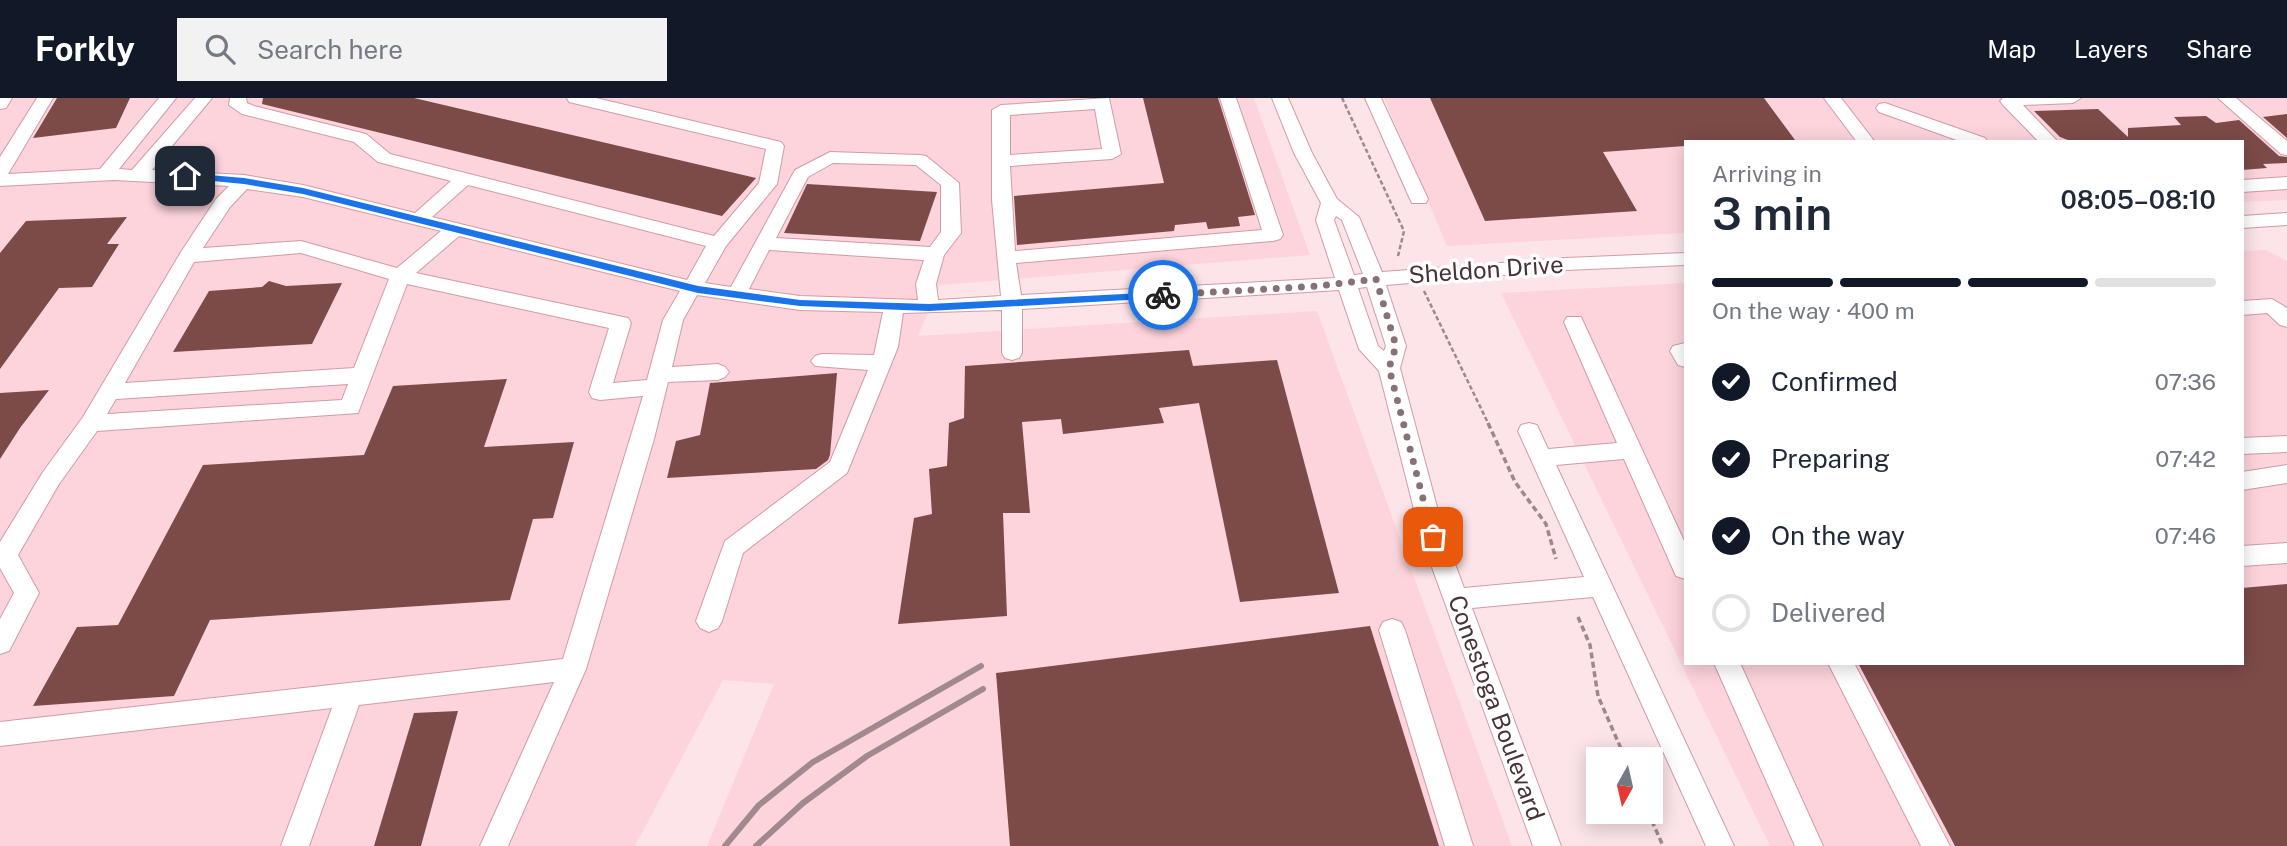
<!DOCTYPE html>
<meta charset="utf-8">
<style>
:root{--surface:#fff;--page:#f2f2f3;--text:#1f2937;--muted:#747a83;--line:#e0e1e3;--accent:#111827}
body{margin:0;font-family:"Public Sans",sans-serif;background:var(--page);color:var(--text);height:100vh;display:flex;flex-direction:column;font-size:26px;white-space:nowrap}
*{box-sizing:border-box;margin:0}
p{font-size:23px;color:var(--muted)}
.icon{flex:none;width:38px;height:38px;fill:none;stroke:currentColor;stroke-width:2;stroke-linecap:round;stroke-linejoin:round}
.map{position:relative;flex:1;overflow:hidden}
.panel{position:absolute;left:1684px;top:42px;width:560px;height:525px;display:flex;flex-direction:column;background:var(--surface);border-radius:0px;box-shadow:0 4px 18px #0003}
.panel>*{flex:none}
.needle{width:46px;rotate:188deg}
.buttons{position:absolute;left:1586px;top:649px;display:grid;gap:14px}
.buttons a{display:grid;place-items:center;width:77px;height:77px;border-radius:0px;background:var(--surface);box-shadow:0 4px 18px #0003;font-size:35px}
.pin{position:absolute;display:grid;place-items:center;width:60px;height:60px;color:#fff;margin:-30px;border-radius:14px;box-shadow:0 4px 10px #0006}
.courier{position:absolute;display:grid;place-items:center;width:70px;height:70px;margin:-35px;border:5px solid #1a73e8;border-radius:50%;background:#fff;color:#222;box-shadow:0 2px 9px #0007}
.summary em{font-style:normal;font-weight:600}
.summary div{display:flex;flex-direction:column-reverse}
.summary{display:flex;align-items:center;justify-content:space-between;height:119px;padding:0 28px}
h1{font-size:46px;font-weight:600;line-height:52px}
.bar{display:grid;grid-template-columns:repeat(4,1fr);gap:10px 7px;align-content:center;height:84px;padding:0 28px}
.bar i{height:9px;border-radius:5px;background:var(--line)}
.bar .selected{background:var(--accent)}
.bar p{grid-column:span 4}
ol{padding:0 28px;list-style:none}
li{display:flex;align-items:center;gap:21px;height:77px}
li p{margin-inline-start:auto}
li .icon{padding:7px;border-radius:50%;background:var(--accent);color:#fff;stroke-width:4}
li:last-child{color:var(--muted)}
li i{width:38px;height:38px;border:4px solid var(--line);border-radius:50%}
header{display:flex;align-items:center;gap:42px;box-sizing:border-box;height:98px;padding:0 35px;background:var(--accent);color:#fff}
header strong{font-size:33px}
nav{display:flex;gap:38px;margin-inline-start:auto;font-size:24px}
.search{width:490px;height:63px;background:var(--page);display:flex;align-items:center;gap:18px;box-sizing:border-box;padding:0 24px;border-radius:0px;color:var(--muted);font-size:26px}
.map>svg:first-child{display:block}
.built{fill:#fdd4dc}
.building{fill:#7c4b48}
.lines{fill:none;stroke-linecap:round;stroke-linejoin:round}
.minor-casing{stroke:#d19ba6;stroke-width:2}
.path-far1{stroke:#9f888d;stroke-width:2.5;stroke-dasharray:4.5 2.5;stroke-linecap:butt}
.path{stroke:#9f888d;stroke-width:3.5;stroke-dasharray:6 3.5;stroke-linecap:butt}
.minor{fill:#fff;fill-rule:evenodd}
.rail{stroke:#a18a8f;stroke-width:6}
.route{fill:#1a73e8}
.done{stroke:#887176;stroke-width:7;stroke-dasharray:0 12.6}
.labels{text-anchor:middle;stroke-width:7;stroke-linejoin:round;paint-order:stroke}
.street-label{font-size:24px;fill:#493338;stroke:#fff}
</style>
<header>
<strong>Forkly</strong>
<div class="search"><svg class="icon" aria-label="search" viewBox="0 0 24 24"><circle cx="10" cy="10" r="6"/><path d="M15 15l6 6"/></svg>Search here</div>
<nav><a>Map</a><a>Layers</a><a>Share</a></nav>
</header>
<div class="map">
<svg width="2287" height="748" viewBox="0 0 2287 748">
<rect width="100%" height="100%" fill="#fce4e8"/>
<g class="built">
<polygon points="0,0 1254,0 1310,157 940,187 918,238 1317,213 1512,748 707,748 774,586 723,582 635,748 0,748"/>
<polygon points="1384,0 2287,0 2287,102 2242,104 2242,44 1685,44 1685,135 1447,148"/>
<polygon points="2266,152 2287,163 2287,748 1770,748 1501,195 1685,185 1685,565 2242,565 2242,153"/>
</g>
<g class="building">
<polygon points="57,0 130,0 116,30 33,40"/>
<polygon points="263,0 414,0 756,80 722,118 262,6"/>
<polygon points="1143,0 1218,0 1255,117 1238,119 1240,128 1208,131 1206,124 1175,127 1174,133 1017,147 1014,98 1164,85"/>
<polygon points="1430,0 1764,0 1795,42 1685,44 1685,48 1603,54 1637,113 1485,123"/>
<polygon points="2098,11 2128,39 2128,30 2181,27 2174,19 2206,18 2216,25 2239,22 2279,58 2287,59 2287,65 2263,66 2267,70 2242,72 2242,44 2073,44 2060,39 2034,13"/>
<polygon points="2287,16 2287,40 2263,19"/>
<polygon points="807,86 937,94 920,143 784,135"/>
<polygon points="127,119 107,146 119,146 92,189 59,190 0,271 0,155 26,123"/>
<polygon points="269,183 286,188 342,185 312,246 173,254 209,193 262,189"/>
<polygon points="1189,252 1193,268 1277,262 1339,495 1240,504 1199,305 1159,310 1164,325 1063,336 1061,321 1022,324 1030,415 1003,415 1007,518 898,526 914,420 932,416 929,371 947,368 949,325 964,320 965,268"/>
<polygon points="837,275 830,357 828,362 816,371 667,380 676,343 700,337 710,285"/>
<polygon points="507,281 484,349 574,344 553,420 533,421 510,502 210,522 174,598 33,608 77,529 118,527 203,367 364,357 393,288"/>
<polygon points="49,292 20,330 0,361 0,295"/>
<polygon points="2287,486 2287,748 1955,748 1858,565 2242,565 2242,490"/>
<polygon points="1370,528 1439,748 1010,748 996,575"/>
<polygon points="458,613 421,748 374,748 414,615"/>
</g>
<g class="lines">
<g class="minor-casing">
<g id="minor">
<polygon points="0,0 12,0 6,10 0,11"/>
<path d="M 37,0 L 53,0 L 8,76 L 100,71 L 159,0 L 176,0 L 119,71 L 132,72 L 195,0 L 212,0 L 152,72 L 244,77 L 303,87 L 415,115 L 451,83 L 378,64 L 354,44 L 242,16 L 229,7 L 230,0 L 246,0 L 247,5 L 254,8 L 366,36 L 390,56 L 714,138 L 759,85 L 766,51 L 569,4 L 567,0 L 596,0 L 781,44 L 784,48 L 777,86 L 726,148 L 705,185 L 731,189 L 795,72 L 830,54 L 920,57 L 926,58 L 959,85 L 961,135 L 944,157 L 936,186 L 938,202 L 1001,198 L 992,102 L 992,12 L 1001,7 L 1109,0 L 1121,56 L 1112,61 L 1010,68 L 1015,153 L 1262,132 L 1220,0 L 1236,0 L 1283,137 L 1280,141 L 1273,143 L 1016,165 L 1021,197 L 1335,180 L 1316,122 L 1321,105 L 1294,55 L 1272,0 L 1288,0 L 1312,55 L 1337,101 L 1359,119 L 1382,174 L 1566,160 L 1685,155 L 1685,167 L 1566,172 L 1386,187 L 1406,248 L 1400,270 L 1445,439 L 1464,490 L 1584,479 L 1518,333 L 1521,327 L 1529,325 L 1537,327 L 1548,351 L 1617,345 L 1564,224 L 1567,219 L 1581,219 L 1685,445 L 1685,481 L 1676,478 L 1624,361 L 1556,367 L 1734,748 L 1706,748 L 1593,499 L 1472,510 L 1561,748 L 1533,748 L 1421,439 L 1379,273 L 1359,251 L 1339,192 L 1022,211 L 1022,255 L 1019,260 L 1012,262 L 1005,260 L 1002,255 L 1002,212 L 903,215 L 898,249 L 847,375 L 743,455 L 722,523 L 718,530 L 709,534 L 700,530 L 696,523 L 725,443 L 830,364 L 868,272 L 815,268 L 811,263 L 815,258 L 822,256 L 874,257 L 883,214 L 800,212 L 697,197 L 683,222 L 672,269 L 718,266 L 725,269 L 729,274 L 725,279 L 718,282 L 668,284 L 654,341 L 586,571 L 508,748 L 480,748 L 554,584 L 359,607 L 309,748 L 281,748 L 332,610 L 0,648 L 0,624 L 563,561 L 643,298 L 600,302 L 592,300 L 589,294 L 609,230 L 407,186 L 358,315 L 97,333 L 59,386 L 18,457 L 39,495 L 9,553 L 0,556 L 0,521 L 14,495 L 0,470 L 0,444 L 43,374 L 83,319 L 181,154 L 216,101 L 229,88 L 114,82 L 0,88 L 0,59 ZM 1095,11 L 1102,51 L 1010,57 L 1010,17 ZM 833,65 L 916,67 L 941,87 L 941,134 L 930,149 L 776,140 L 808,79 ZM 468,87 L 706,148 L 687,182 L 432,119 ZM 247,91 L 303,99 L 441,133 L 397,170 L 301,143 L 203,150 L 230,109 ZM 1336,118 L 1342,122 L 1363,176 L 1354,177 L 1334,122 ZM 459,138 L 680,193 L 663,222 L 647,282 L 613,285 L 631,225 L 628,220 L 416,175 ZM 769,152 L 924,162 L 916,186 L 918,202 L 800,198 L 749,191 ZM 301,155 L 389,181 L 354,270 L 125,285 L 194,164 ZM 1367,189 L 1386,248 L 1384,253 L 1378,248 L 1358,190 ZM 348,286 L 342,302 L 107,316 L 116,301 Z"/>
<polygon points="1365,0 1381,0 1428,101 1426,105 1412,105 1410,101"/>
<polygon points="1824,0 1841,0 1875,44 1857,44"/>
<polygon points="2003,0 2081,0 2073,5 2023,7 2058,44 2039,44 2003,7 2000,3"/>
<polygon points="2218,0 2236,0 2287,43 2287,57 2281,56"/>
<polygon points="1885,5 1985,40 1988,44 1962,44 1879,14 1876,10 1879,6"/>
<polygon points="2287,79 2287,91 2242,94 2242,82"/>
<polygon points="2287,115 2287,127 2242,130 2242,118"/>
<polygon points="2272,201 2287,210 2287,229 2280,227 2267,215 2242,217 2242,203"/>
<polygon points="1685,245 1685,269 1678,267 1670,253 1673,248"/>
<polygon points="2287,338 2287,354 2242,356 2242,340"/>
<polygon points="2287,367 2287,385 2242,392 2242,374"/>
<polygon points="2287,445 2287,465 2242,468 2242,448"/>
<polygon points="1392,521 1401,524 1405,532 1473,748 1445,748 1379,532 1383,524"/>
<polygon points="1714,565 1740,565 1823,748 1795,748"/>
<polygon points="1828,565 1854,565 1950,748 1921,748"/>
</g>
</g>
<g class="path-far1">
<polyline points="1342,0 1404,133 1398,158"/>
<polyline points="1424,193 1489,327"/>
</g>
<g class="path">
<polyline points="1488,325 1515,384 1546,426 1556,461"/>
<polyline points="1578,519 1590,547 1598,598 1626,662"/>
<polyline points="1648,714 1663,748"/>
</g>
<use href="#minor" class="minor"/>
<g class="rail">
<polyline points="725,748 759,707 813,664 981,568"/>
<polyline points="756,748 803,705 867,658 983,591"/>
</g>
</g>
<polygon class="route" points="185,75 244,80 303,90 698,188 800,202 929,206 1163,194 1168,197 1163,200 929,213 800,208 698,195 303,96 244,86 182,80 182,76"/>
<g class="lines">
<polyline class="done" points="1163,197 1319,188 1376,181 1396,248 1389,270 1433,439"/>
</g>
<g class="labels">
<g class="street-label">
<text transform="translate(1486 172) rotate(-4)" y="8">Sheldon Drive</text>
<text transform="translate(1496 610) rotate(70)" y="8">Conestoga Boulevard</text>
</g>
</g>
</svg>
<div class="buttons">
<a><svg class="needle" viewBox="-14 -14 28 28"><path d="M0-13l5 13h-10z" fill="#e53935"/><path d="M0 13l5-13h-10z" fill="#747a83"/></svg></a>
</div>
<div class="pin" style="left:1433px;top:439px;background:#ea580c"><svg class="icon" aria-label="bag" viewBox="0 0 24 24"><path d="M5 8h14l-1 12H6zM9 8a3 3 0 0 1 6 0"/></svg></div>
<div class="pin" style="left:185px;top:78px;background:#1f2937"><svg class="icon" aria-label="home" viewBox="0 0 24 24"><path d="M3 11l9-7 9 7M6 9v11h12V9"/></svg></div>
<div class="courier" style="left:1163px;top:197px"><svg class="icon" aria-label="bike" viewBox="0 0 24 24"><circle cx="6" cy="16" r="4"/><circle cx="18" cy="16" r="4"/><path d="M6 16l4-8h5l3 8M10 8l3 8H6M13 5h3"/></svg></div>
<section class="panel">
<div class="summary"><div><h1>3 min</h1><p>Arriving in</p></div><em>08:05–08:10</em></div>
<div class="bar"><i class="selected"></i><i class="selected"></i><i class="selected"></i><i></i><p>On the way · 400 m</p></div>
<ol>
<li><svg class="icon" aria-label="check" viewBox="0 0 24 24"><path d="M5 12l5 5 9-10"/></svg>Confirmed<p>07:36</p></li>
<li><svg class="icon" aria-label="check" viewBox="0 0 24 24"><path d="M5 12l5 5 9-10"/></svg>Preparing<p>07:42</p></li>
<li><svg class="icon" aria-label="check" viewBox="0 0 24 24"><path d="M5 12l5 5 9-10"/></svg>On the way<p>07:46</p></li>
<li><i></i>Delivered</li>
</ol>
</section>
</div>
